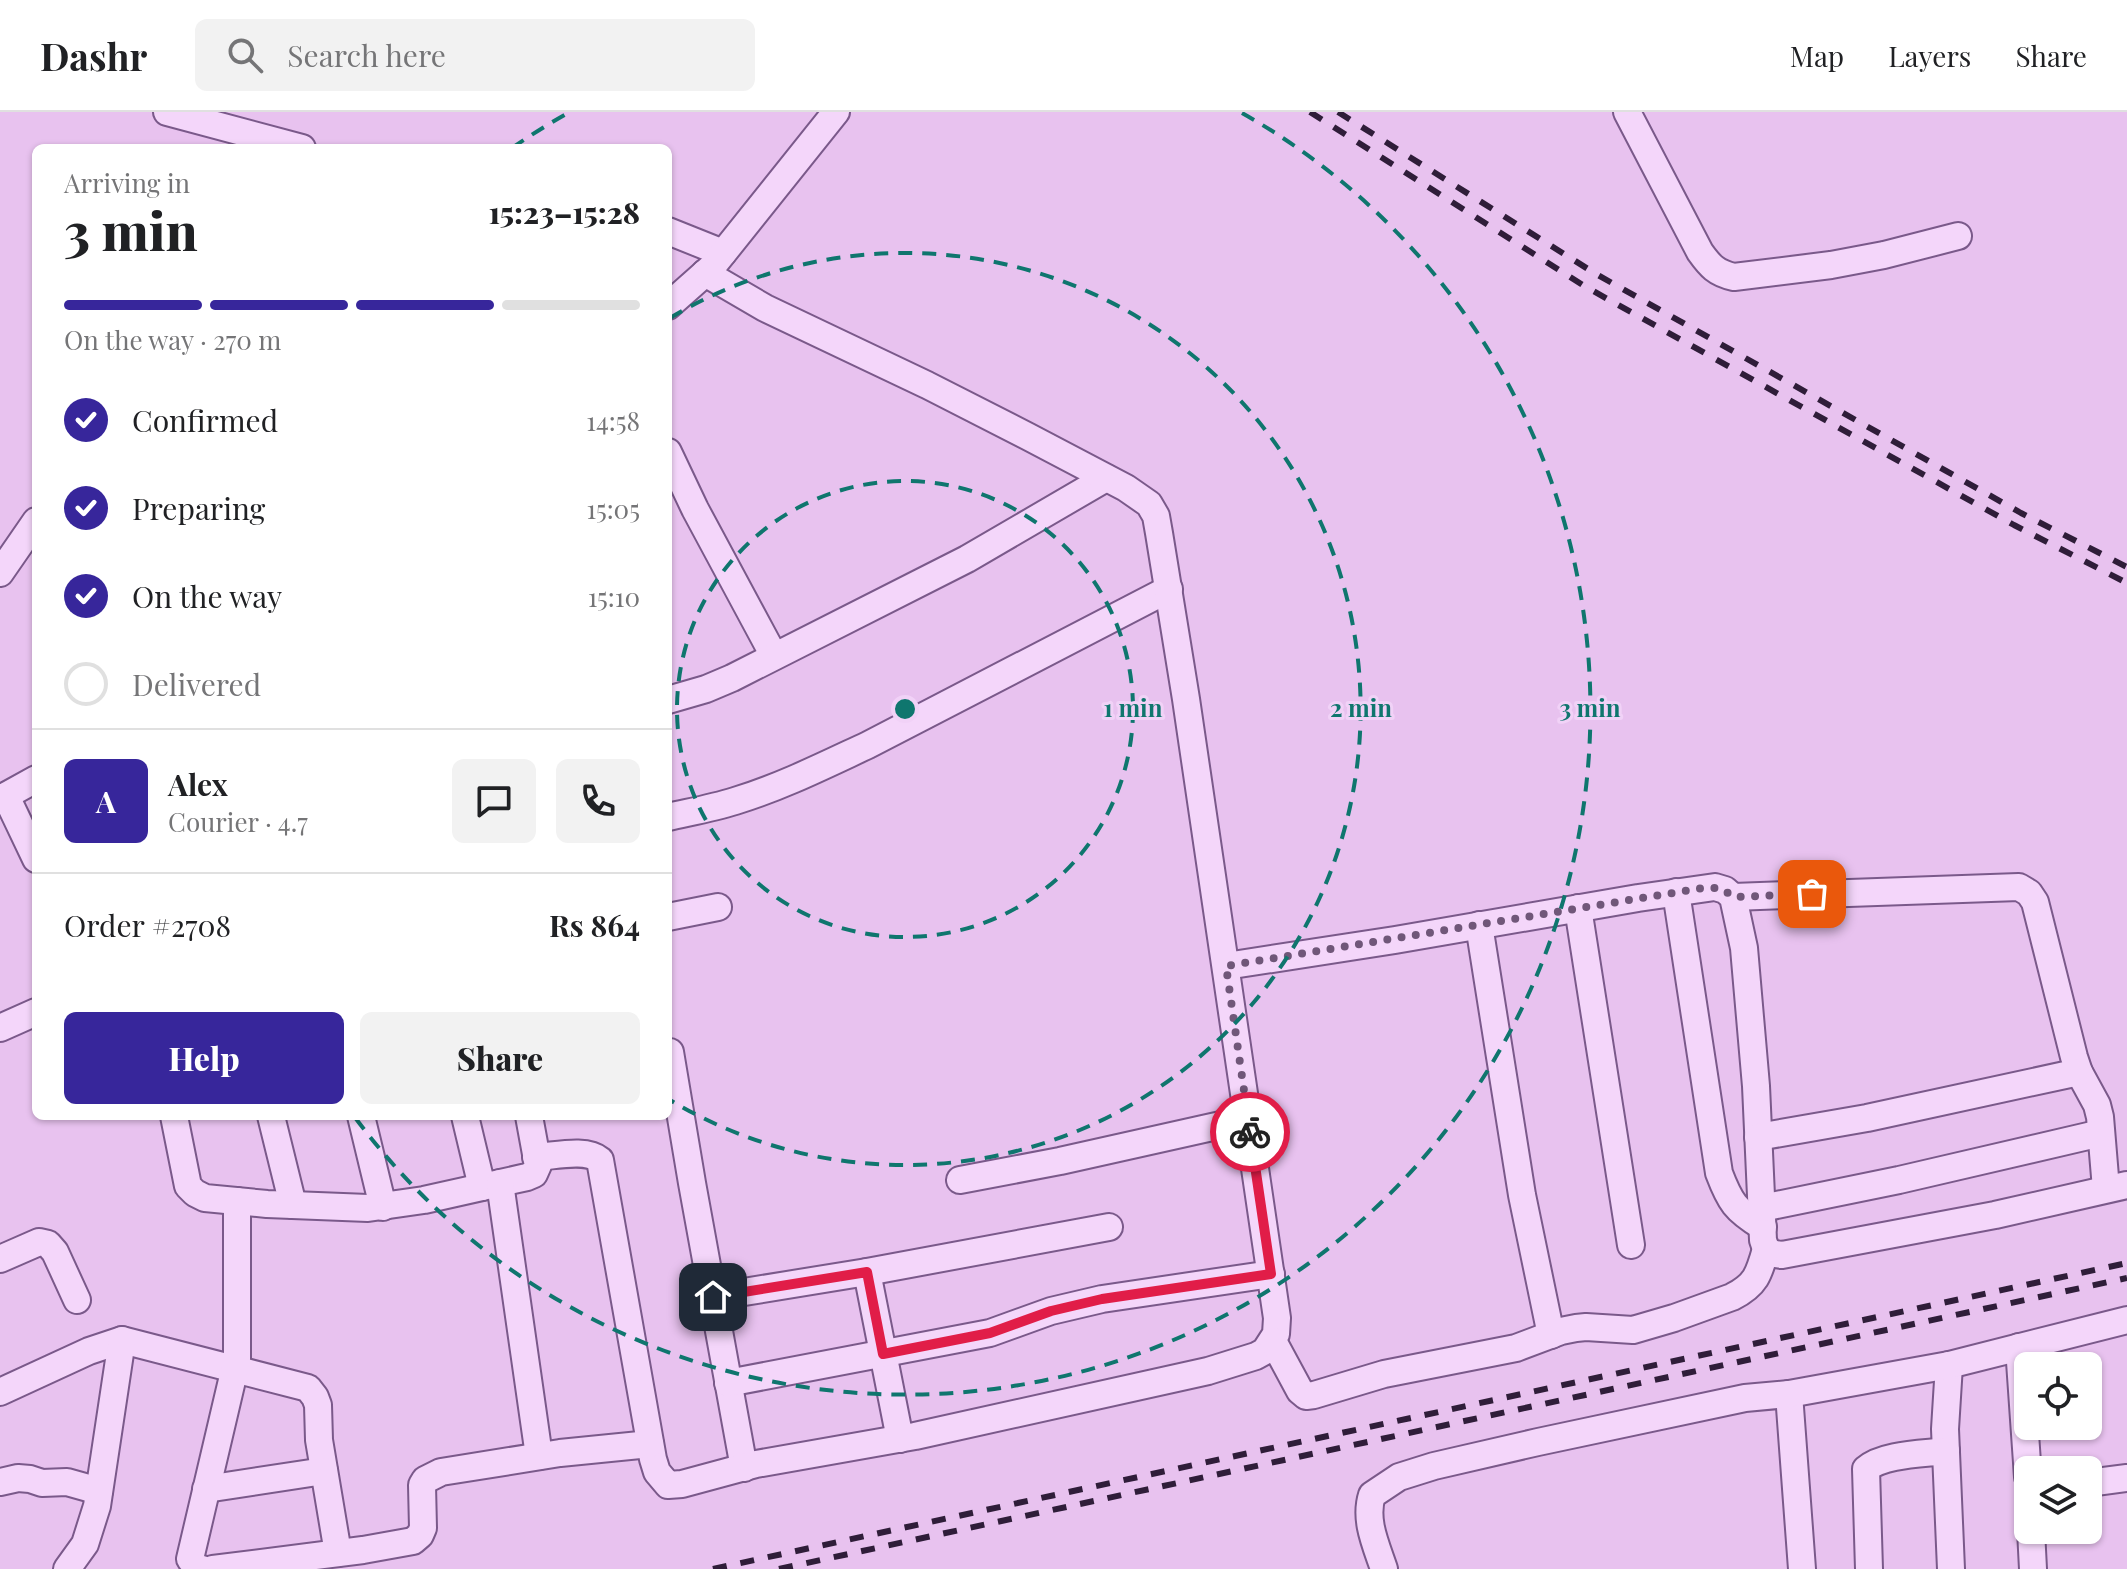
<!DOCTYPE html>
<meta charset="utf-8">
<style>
:root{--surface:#fff;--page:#f2f2f2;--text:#202124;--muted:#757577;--line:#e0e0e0;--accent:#37269b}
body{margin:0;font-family:"Playfair Display",serif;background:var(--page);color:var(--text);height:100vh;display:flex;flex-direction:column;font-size:30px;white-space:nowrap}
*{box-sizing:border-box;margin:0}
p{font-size:26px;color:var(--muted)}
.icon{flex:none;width:44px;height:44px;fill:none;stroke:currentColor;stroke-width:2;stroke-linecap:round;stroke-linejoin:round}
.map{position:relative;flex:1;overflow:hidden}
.details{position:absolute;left:32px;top:32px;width:640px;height:976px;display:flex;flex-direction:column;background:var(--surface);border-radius:12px;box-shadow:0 2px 6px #0004}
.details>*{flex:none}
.fabs{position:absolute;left:2014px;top:1240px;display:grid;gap:16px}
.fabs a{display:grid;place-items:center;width:88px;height:88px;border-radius:12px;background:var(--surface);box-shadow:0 2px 6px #0004;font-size:40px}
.pin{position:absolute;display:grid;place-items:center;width:68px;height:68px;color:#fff;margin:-34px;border-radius:16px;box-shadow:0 4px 12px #0006}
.courier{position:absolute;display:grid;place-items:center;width:80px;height:80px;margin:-40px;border:6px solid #e11d48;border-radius:50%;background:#fff;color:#222;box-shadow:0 2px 10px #0007}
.overview em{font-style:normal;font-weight:800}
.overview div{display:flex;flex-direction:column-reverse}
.overview{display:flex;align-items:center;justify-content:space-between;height:136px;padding:0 32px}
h1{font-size:52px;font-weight:800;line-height:60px}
.bar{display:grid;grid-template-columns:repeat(4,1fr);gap:12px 8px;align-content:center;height:96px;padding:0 32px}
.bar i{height:10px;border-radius:6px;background:var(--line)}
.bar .selected{background:var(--accent)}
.bar p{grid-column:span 4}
.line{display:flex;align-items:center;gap:20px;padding:0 32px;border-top:2px solid var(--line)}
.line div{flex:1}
.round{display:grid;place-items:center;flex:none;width:84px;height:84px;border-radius:12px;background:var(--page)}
ol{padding:0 32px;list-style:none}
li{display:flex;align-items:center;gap:24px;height:88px}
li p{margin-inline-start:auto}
li .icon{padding:8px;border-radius:50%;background:var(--accent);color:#fff;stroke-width:4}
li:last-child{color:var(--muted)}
li i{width:44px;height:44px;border:4px solid var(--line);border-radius:50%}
.button{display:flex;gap:16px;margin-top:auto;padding:16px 32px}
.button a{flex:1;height:92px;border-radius:12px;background:var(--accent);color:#fff;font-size:32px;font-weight:800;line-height:92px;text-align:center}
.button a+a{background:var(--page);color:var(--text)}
header{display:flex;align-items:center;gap:48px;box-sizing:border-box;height:112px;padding:0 40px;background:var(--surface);border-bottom:2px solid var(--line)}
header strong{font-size:38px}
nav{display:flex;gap:44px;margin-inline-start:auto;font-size:28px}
.search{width:560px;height:72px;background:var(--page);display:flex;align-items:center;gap:20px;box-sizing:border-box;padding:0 28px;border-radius:12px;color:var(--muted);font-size:30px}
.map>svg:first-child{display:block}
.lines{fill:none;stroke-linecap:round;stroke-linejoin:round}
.minor-casing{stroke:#7a598a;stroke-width:30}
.minor{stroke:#f4d6fa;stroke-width:26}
.rail{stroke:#2f1d39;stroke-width:6;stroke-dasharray:14 14;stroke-linecap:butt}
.done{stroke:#705779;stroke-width:8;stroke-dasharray:0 14.4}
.route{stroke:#e11d48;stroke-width:10}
.ring{fill:none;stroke:#0f766e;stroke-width:4;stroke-dasharray:14 10}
.centre{fill:#0f766e;stroke:#f1d2f7;stroke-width:4}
.ring-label{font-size:24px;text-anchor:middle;font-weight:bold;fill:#0f766e;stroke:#f1d2f7;stroke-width:6;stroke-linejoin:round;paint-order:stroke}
</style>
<header>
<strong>Dashr</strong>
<div class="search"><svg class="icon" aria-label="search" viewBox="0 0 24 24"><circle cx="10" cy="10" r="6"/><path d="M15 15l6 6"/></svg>Search here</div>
<nav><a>Map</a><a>Layers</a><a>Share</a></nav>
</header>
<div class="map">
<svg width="2127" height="1457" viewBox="0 0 2127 1457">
<rect width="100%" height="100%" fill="#e8c2ef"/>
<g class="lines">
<g class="minor-casing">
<g id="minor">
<polyline points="167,0 302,36"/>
<path d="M 1627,0 L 1700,140 C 1710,154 1716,161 1734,165 L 1831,153 L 1884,143 L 1958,124"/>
<polyline points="668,119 723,141"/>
<polyline points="668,194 712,155 836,0"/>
<polyline points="668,340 695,397 774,544"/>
<polyline points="0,461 36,409"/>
<polyline points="668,588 706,577 732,566 967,447 1106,366"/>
<polyline points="6,684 36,747"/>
<polyline points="0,687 36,667"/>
<path d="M 668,705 C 690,700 713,696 735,689 C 781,675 825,653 868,633 L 1169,477"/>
<path d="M 1676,780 L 1719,1061 C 1730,1090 1735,1098 1763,1115"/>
<polyline points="1733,785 2019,775 2029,781 2035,790 2074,945 2079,960 2097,993 2100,1005 2106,1077"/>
<polyline points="1578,796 1631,1133"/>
<polyline points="668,805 718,795"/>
<polyline points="1479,813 1522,1083 1551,1223"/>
<path d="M 1226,854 L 1395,828 L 1638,786 L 1715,775 L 1725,778 L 1733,785 L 1744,836 L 1756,974 L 1763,1128 C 1766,1139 1770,1142 1782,1143 L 1995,1103 L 2127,1073"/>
<polyline points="0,916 36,900"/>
<polyline points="670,940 692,1071 744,1356"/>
<polyline points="174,1004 188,1074 195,1081 205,1086 267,1092 368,1096 424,1088 527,1065 534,1062 538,1053 529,1004"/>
<polyline points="271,1004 293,1093"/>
<polyline points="361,1004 383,1095"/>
<polyline points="465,1004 482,1075"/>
<polyline points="1758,1025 1867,1006 2079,960"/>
<path d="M 536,1045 C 555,1044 586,1036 600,1048 L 653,1347 L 657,1360 L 668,1373 L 682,1372 L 756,1352 L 915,1324 L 1208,1259 L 1256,1244 L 1265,1239 L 1276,1222 L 1277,1206 L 1186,587 L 1159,421 L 1156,404 L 1149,392 L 1126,376 L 1027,324 L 927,273 L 765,196 L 705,161"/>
<polyline points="960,1068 1060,1049 1248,1007"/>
<polyline points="500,1071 539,1344"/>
<polyline points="1762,1096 1899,1068 2101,1021"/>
<polyline points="0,1147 39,1130 48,1132 55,1140 77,1188"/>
<polyline points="867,1160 900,1327"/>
<polyline points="713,1185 867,1160 1109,1115"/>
<path d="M 1273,1229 L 1300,1279 L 1306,1284 L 1314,1283 L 1384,1262 L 1516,1236 L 1561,1219 L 1576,1216 L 1586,1215 L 1633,1218 L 1674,1206 L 1732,1185 C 1756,1173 1759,1162 1766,1137"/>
<polyline points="2019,1235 2028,1365"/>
<polyline points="1949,1253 1945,1317 1951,1457"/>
<polyline points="728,1271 990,1221 1051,1199 1102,1187 1271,1162"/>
<polyline points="0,1280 89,1239 122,1228 308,1276 315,1285 318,1293 319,1328 338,1441"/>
<polyline points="1789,1282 1802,1457"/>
<polyline points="0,1370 18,1366 30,1367 42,1371 67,1370 99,1379"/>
<polyline points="2088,1371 2127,1366"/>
<polyline points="206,1377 324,1359"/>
<polyline points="2031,1418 2033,1457"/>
<polyline points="67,1457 85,1432 97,1394 122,1228"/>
<polyline points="202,1457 197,1456 190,1447 237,1247 237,1089"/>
<polyline points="213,1457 363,1438 413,1429 420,1423 423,1416 422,1373 425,1368 441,1360 560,1341 650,1332"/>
<path d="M 1384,1457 C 1376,1433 1364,1408 1372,1383 L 1399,1365 L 1434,1354 L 1538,1330 L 1745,1286 L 1789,1282 L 1949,1253 L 2127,1208"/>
<path d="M 1869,1457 L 1866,1357 C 1883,1342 1923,1342 1946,1339"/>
</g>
</g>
<use href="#minor" class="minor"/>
<g class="rail">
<polyline points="1310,0 1586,175 2014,413 2127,471"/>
<polyline points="1338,0 1596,162 2021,401 2127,455"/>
<polyline points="713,1457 2127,1151"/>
<polyline points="779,1457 2127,1166"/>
</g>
</g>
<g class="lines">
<path class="done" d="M 1250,1020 L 1226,854 L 1703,776 C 1716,775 1723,776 1733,785 L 1812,782"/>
<polyline class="route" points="713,1185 867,1160 883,1242 990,1221 1051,1199 1102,1187 1271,1162 1250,1020"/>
</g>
<g class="ring">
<circle cx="905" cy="597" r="228"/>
<path d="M670 206A456 456 0 1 1 670 988"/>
<path d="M512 36A685 685 0 0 1 568 1M1242 1A685 685 0 1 1 354 1004"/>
</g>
<circle cx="905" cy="597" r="12" class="centre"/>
<g class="ring-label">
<text x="1133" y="605">1 min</text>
<text x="1361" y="605">2 min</text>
<text x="1590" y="605">3 min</text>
</g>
</svg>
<div class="fabs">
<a><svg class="icon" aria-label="locate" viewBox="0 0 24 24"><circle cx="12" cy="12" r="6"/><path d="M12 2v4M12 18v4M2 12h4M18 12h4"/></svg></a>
<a><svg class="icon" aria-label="layers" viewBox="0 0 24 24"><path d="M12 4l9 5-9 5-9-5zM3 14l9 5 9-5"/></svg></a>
</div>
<div class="pin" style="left:1812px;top:782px;background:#ea580c"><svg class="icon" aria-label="bag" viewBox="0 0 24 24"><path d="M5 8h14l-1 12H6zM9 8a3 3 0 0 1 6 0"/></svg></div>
<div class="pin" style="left:713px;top:1185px;background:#1f2937"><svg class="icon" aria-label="home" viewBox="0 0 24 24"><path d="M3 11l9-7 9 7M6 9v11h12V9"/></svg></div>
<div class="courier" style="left:1250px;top:1020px"><svg class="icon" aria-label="bike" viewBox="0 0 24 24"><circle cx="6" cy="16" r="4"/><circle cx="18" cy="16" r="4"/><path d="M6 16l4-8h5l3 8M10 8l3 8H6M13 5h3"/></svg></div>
<section class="details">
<div class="overview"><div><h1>3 min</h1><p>Arriving in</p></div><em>15:23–15:28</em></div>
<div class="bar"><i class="selected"></i><i class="selected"></i><i class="selected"></i><i></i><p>On the way · 270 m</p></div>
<ol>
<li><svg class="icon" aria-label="check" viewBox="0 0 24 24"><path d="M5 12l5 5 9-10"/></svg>Confirmed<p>14:58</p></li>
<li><svg class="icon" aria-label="check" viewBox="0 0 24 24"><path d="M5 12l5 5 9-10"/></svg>Preparing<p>15:05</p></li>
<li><svg class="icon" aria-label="check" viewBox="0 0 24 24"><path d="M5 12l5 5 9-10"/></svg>On the way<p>15:10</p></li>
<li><i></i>Delivered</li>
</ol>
<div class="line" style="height:144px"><b class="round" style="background:var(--accent);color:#fff">A</b><div><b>Alex</b><p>Courier · 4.7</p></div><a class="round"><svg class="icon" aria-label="chat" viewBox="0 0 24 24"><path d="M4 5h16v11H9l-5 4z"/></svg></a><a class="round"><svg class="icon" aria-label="phone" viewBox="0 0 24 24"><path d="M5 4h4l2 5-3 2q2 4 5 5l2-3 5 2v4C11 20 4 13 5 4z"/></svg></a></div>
<div class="line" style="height:104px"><div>Order #2708</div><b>Rs 864</b></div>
<div class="button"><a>Help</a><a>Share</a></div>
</section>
</div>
